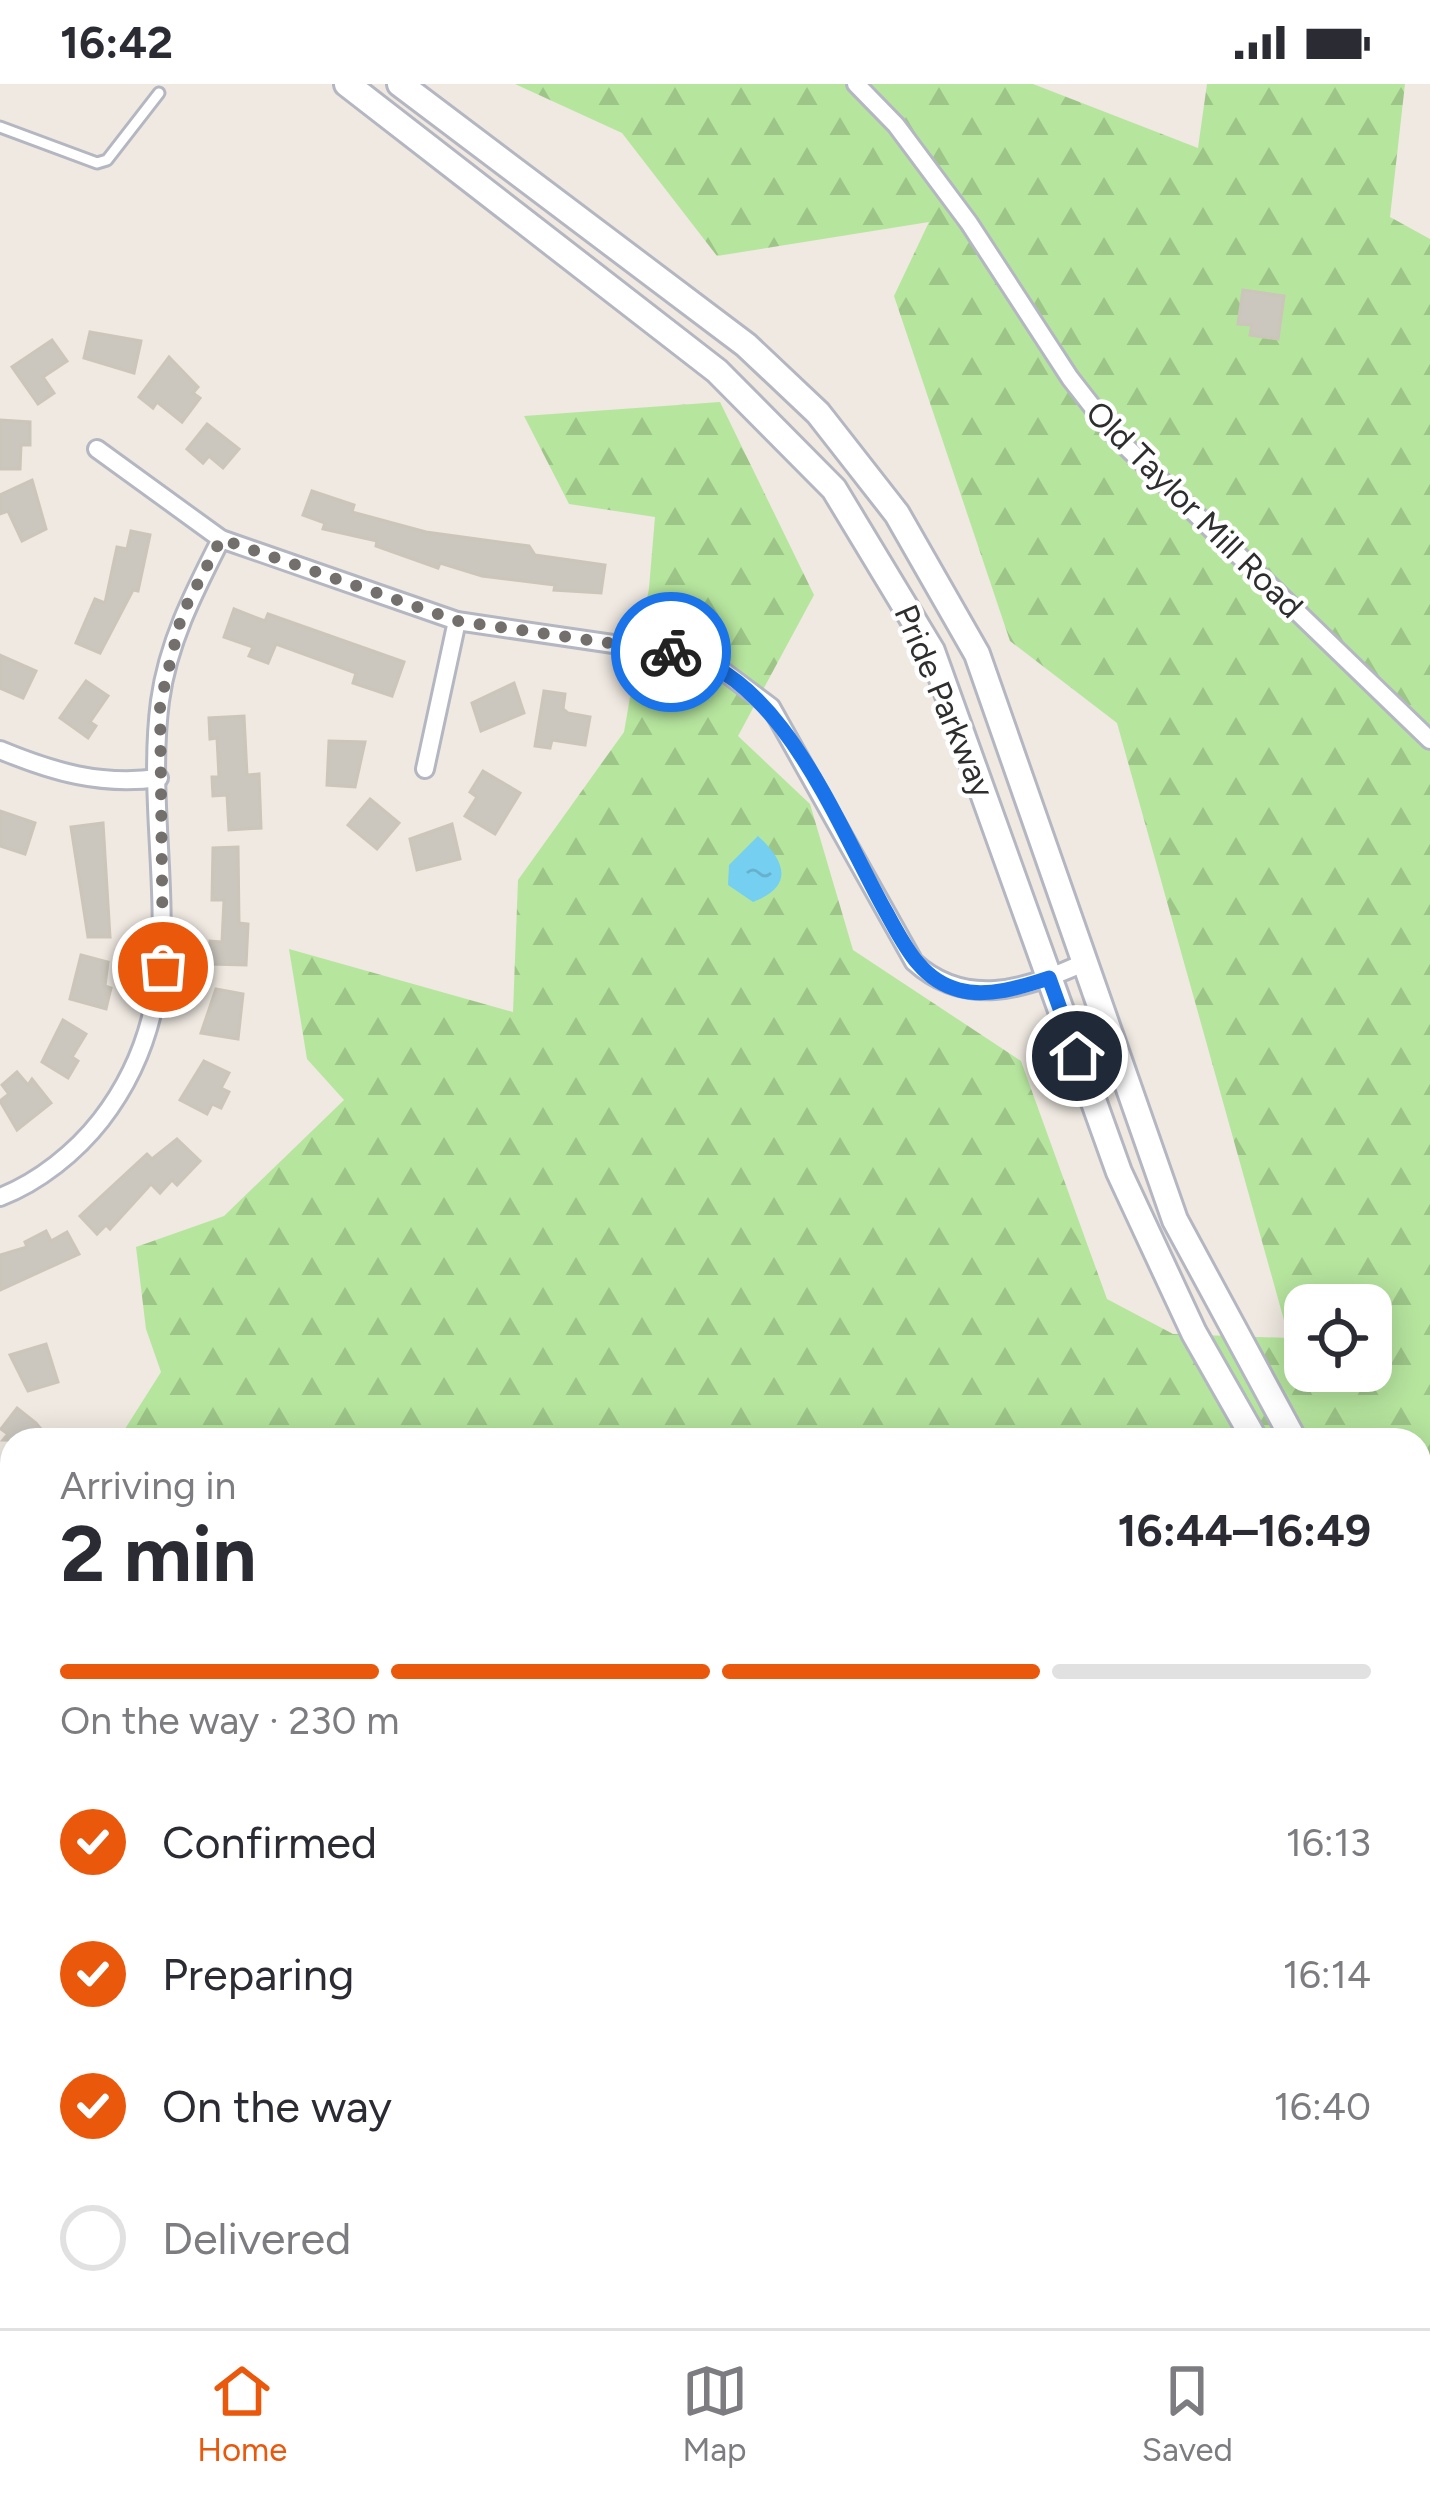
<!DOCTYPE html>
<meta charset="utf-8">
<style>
:root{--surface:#fff;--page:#f2f2f3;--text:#2b2b33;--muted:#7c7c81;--line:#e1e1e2;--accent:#ea580c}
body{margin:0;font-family:Figtree,sans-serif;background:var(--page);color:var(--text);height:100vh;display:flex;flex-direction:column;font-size:45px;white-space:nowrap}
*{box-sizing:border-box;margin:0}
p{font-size:39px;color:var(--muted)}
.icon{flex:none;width:66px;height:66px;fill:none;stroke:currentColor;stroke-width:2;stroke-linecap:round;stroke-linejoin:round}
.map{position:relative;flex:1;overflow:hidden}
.sheet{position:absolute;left:0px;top:1344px;width:1431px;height:900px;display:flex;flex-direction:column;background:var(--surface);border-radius:36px 36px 0 0;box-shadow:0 6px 30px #0003}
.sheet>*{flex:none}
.fabs{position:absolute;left:1284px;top:1200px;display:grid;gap:24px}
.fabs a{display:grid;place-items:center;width:108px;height:108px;border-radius:24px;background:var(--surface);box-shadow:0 6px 30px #0003;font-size:60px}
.pin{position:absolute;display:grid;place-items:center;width:102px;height:102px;color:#fff;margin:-51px;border:6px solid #fff;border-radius:50%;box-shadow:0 3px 12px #0007}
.courier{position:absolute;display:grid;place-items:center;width:120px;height:120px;margin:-60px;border:9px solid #1a73e8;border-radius:50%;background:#fff;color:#222;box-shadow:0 3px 15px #0007}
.head em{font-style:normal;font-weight:700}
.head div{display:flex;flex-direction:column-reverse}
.head{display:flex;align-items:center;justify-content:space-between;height:204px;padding:0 60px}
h1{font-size:78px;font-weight:700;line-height:90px}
.bar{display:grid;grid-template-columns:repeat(4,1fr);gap:18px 12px;align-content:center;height:144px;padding:0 60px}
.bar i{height:15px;border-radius:9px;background:var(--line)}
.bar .selected{background:var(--accent)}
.bar p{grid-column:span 4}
ol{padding:0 60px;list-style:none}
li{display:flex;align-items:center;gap:36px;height:132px}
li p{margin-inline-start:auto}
li .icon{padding:12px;border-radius:50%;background:var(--accent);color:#fff;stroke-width:4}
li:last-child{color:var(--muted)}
li i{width:66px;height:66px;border:6px solid var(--line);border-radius:50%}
.status{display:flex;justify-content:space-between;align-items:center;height:84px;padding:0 60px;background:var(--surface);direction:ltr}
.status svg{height:33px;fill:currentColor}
.tab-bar{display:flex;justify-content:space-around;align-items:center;height:168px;border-top:3px solid var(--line);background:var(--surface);font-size:33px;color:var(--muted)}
.tab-bar a{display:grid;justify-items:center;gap:6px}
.tab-bar .selected{color:var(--accent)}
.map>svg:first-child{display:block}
.forest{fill:url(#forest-firs);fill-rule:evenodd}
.water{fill:url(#water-ripples)}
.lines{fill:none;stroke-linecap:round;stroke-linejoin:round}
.stream{stroke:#75cff0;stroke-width:6}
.building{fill:#cbc7bf;stroke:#cbc5ba;stroke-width:3}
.lane-casing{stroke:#b4b7c1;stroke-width:15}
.street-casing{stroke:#b4b7c1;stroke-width:22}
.secondary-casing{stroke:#b4b7c1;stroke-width:30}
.lane{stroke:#fff;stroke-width:9}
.street{stroke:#fff;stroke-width:16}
.secondary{stroke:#fff;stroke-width:24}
.done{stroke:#726f6d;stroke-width:12;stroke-dasharray:0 21.6}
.route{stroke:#1a73e8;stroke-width:15}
.labels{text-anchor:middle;stroke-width:9;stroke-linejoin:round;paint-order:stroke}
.street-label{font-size:33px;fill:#2e2e2e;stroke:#fff}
</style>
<div class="status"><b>16:42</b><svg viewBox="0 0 49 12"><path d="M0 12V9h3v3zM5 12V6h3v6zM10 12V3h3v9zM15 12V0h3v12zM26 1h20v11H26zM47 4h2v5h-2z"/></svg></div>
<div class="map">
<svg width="1430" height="2244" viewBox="0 0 1430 2244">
<defs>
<pattern id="forest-firs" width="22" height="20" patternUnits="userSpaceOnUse" patternTransform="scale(3)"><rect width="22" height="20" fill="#b6e59e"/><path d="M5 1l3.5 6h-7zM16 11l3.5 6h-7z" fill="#9dc588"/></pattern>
<pattern id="water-ripples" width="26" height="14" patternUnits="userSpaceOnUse" patternTransform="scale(3)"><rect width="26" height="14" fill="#75cff0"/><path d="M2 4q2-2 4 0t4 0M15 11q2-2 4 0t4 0" fill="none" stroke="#66b2ce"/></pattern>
</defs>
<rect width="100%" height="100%" fill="#efe9e1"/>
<g class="forest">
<path d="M 515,0 L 1033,0 L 1198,64 L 1207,0 L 1405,0 L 1390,133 L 1430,155 L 1430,2131 L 1419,2127 L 1419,1356 L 118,1356 L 161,1288 L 146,1245 L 136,1163 L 224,1132 L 344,1016 L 307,975 L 289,865 L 513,928 L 518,796 L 624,648 L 649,504 L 655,433 L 569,420 L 524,332 L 720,318 L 814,511 L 738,652 L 810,720 L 853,866 L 1021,977 L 1107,1215 L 1173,1250 L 1289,1254 L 1117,639 L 1010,557 L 894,212 L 929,138 L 717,172 L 622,49 ZM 1305,1221 L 1371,1221 L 1371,1287 L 1305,1287 Z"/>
<polygon points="8,1669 12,2232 1389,2232 1403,2244 0,2244 0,1670"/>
</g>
<path class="water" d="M 758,752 C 785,777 795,802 753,818 L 728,801 L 729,781 Z"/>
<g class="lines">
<g class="stream">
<polyline points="0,2178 12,2169"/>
<polyline points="328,2232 339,2244"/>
<polyline points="461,2244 478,2232"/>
</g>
</g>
<g class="building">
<polygon points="1243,206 1284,212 1278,255 1250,251 1252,241 1238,240"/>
<polygon points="90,248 141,257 134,289 84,274"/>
<polygon points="52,256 67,277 43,293 54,309 38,320 12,283"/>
<polygon points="169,273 198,303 193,309 200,314 182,338 157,318 153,324 139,313"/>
<polygon points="0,336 30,338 30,361 21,361 20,385 0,385"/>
<polygon points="207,340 239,365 223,384 209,372 203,379 187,365"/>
<polygon points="32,396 46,445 22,457 8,427 0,430 0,411"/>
<polygon points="312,407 354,421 352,428 426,448 529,462 535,471 605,481 601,509 554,506 555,501 482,492 440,479 438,484 376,462 377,457 323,445 325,439 303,431"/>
<polygon points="131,447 150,451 138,507 133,506 100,569 76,559 95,515 105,519 117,463 127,465"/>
<polygon points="234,525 265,537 268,530 404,578 392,612 353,599 356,589 276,560 268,579 249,572 253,563 224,553"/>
<polygon points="0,571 36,587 23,614 0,604"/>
<polygon points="86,597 108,612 90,638 96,642 88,654 60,634"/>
<polygon points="514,599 524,629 481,647 472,619"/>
<polygon points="544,607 565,610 563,625 568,629 590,633 585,661 552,656 550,664 535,662"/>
<polygon points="244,632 247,691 259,690 261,744 229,746 227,711 213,712 212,693 219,693 217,654 210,655 209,634"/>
<polygon points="329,657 365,658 355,703 327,701"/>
<polygon points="483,687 520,709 495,750 465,732 477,713 470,708"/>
<polygon points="370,715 399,739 377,765 348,741"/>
<polygon points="0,727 35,739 25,770 0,762"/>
<polygon points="103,739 110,853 88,853 71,743"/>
<polygon points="452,740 460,775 417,786 410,755"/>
<polygon points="238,763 239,839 248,840 246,881 209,880 210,857 222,858 224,816 212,816 213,764"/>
<polygon points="81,871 108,878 105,902 111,904 106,925 70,915"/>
<polygon points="216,905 243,910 238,955 201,949"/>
<polygon points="63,936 86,950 72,973 78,977 68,994 42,978"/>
<polygon points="204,977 229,989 221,1004 229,1008 221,1024 212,1020 207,1030 180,1016"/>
<polygon points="17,988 28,1001 32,995 51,1019 17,1046 0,1017 9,1010 2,1001"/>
<polygon points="177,1055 200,1077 177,1101 172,1096 160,1109 151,1100 110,1145 106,1141 97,1150 80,1132 147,1070 152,1075"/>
<polygon points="46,1147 51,1157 67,1148 79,1170 0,1206 0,1171 27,1163 25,1158"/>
<polygon points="46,1260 58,1298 28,1307 10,1271"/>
<polygon points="17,1324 36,1339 50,1356 3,1356 8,1350 1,1345"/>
</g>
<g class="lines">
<g class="lane-casing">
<polyline id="lane" points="0,43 97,79 107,76 159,9"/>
</g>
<g class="street-casing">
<g id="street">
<polyline points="856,0 896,41 969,139 1070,294 1116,353 1430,656"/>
<path d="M 97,365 L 221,455 L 457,537 L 688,571 L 723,587 L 771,623 L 914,878 C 965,924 1024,906 1081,880"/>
<path d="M 0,666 C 53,688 101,702 159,694"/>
<polyline points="425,685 457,537"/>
<path d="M 0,1113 C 39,1098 76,1068 101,1036 C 203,904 141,765 160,617 C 168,558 194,508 221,455"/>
<polyline points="0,1554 12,1555"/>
</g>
</g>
<g class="secondary-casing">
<g id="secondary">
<polyline points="347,0 717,287 834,405 932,567 1119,1088 1194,1249 1255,1356"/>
<polyline points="400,0 746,261 818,329 897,430 977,570 1175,1136 1294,1356"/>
<polyline points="1419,1520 1430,1534"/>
<polyline points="1419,1574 1430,1586"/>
</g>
</g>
<use href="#lane" class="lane"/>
<use href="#street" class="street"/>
<use href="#secondary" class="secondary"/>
</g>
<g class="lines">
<polyline class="done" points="163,883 160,620 182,530 221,455 458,537 671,568"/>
<path class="route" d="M 671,568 C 780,584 837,741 886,828 C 904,860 920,896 959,906 C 987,914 1022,903 1049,894 L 1077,972"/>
</g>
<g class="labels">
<g class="street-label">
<text transform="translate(1195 425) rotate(45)" y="12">Old Taylor Mill Road</text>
<text transform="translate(945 617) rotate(67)" y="12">Pride Parkway</text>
</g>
</g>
</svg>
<div class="fabs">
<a><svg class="icon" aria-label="locate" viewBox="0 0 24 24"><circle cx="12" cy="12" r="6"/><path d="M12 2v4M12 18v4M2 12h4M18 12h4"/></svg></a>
</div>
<div class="pin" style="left:163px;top:883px;background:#ea580c"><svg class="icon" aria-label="bag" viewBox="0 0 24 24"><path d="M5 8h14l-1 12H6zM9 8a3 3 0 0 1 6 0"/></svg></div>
<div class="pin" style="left:1077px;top:972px;background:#1f2937"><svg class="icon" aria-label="home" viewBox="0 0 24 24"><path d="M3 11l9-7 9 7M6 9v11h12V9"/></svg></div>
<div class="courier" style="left:671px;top:568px"><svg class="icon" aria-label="bike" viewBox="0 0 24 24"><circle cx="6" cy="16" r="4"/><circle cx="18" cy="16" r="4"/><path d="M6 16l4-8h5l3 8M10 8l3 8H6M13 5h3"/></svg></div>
<section class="sheet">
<div class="head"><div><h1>2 min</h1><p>Arriving in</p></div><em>16:44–16:49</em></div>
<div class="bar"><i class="selected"></i><i class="selected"></i><i class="selected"></i><i></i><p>On the way · 230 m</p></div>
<ol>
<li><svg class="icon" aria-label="check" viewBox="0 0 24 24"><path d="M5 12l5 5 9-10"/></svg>Confirmed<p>16:13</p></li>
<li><svg class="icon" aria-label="check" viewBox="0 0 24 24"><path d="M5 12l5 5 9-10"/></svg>Preparing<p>16:14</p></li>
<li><svg class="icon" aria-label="check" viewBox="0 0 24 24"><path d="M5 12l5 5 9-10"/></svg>On the way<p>16:40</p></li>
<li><i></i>Delivered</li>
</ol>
</section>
</div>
<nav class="tab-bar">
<a class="selected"><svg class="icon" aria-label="home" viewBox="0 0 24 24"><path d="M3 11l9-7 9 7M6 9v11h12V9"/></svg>Home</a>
<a><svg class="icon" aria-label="map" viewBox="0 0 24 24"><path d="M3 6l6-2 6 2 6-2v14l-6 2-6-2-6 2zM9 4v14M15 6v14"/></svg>Map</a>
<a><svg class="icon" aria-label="saved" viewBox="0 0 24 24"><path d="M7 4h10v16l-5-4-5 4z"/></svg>Saved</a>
</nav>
